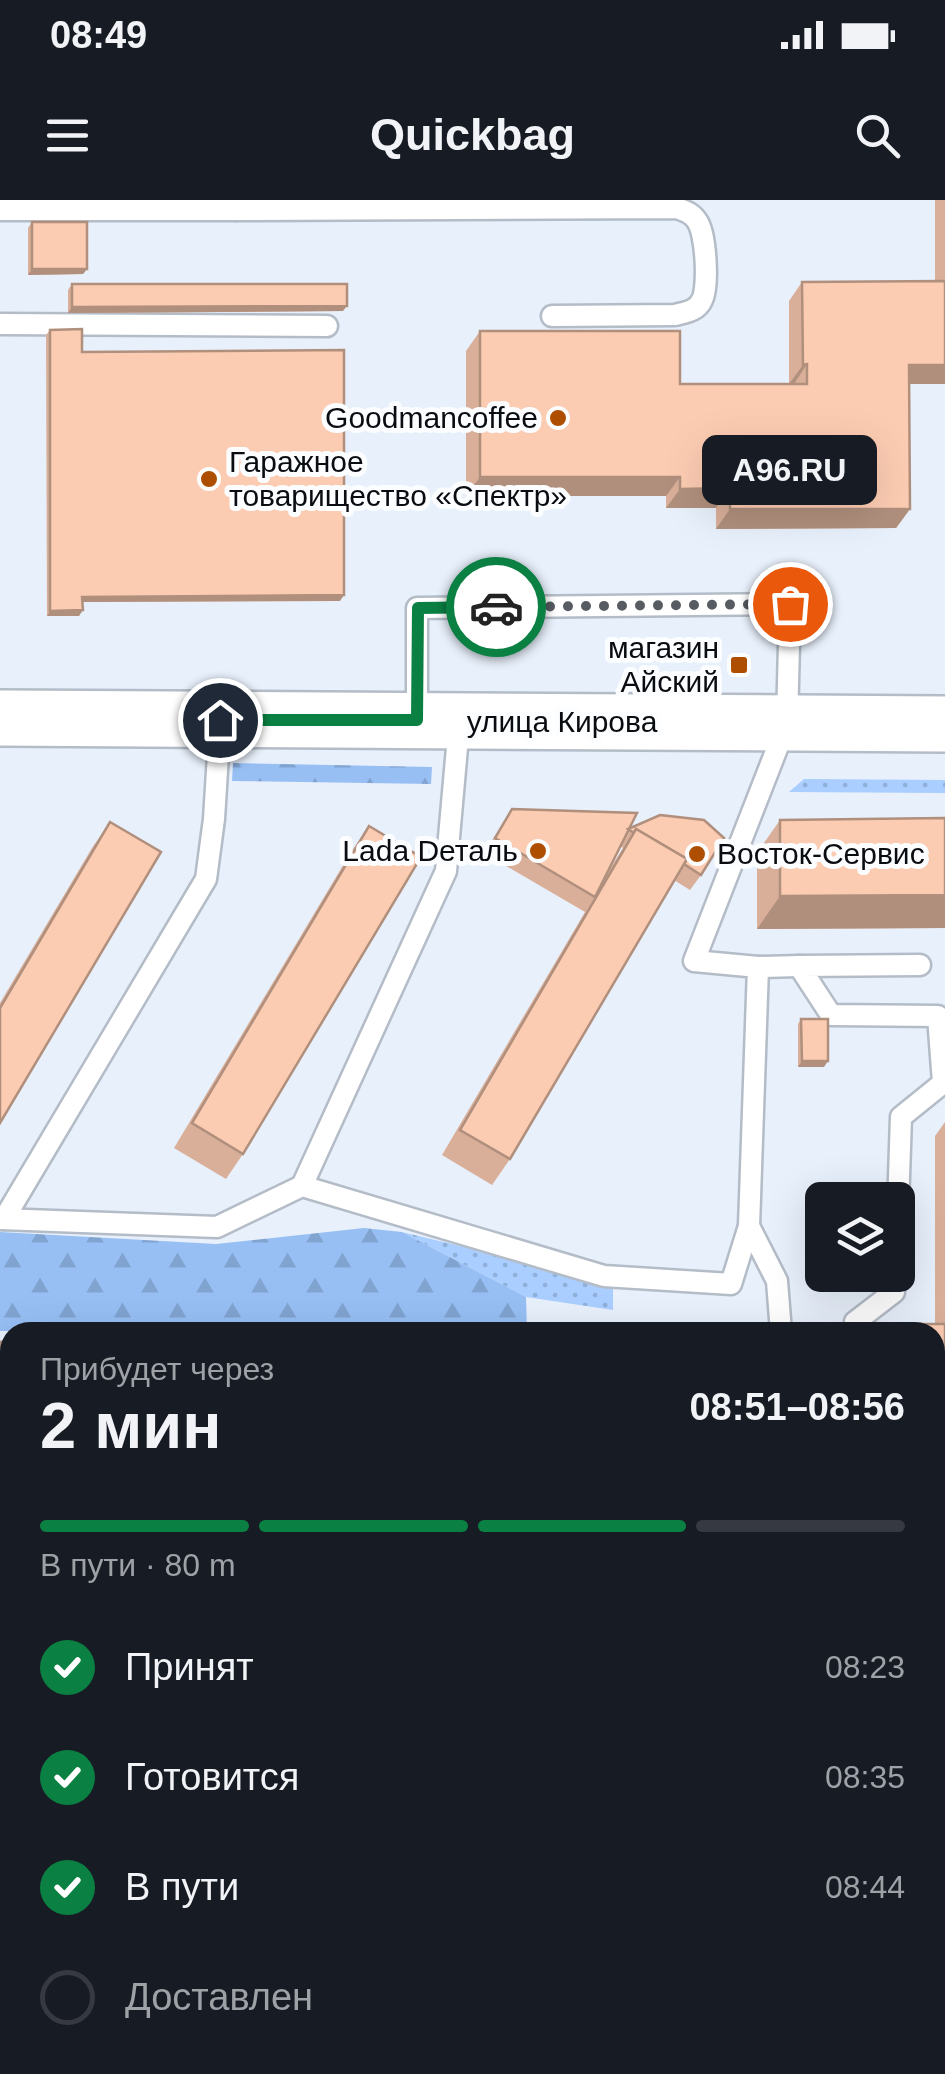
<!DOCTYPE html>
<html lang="ru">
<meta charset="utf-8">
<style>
:root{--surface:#171b24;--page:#242831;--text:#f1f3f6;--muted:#9ea1a6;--line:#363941;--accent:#0b8043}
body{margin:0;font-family:Arial,sans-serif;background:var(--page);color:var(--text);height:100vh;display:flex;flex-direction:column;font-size:38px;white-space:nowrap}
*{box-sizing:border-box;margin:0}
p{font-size:32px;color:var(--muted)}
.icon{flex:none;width:55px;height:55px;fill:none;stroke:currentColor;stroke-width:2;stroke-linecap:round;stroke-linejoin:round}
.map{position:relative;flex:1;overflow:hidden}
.sheet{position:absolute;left:0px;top:1122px;width:945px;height:752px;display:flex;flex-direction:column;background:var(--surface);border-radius:30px 30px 0 0;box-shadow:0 10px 40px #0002}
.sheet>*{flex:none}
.fabs{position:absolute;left:805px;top:982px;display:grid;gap:20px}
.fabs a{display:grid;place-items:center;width:110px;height:110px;border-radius:15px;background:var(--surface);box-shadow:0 10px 40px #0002;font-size:50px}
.pin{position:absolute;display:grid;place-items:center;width:85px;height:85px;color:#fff;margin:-42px;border:5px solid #fff;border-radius:50%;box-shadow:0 2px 10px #0007}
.courier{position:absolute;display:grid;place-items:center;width:100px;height:100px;margin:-50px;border:8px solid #0b8043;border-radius:50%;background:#fff;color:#222;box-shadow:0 2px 12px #0007}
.bubble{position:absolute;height:70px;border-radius:15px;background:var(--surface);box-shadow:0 10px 40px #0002;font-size:32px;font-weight:600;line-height:70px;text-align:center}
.headline em{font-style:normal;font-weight:600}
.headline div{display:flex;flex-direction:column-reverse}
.headline{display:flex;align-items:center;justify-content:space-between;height:170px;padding:0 40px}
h1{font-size:65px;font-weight:600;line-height:75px}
.bar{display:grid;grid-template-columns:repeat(4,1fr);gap:15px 10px;align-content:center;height:120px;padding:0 40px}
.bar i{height:12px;border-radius:8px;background:var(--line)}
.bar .current{background:var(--accent)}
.bar p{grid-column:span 4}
ol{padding:0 40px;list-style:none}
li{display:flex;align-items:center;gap:30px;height:110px}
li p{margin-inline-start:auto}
li .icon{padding:10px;border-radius:50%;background:var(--accent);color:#fff;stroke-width:4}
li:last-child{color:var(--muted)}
li i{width:55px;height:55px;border:5px solid var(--line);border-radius:50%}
.status{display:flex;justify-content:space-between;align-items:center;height:70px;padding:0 50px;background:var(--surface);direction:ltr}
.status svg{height:28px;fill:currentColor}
header{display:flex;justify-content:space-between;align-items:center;height:130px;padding:0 40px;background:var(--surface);font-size:45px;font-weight:600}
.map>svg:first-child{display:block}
.grass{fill:url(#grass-dots)}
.forest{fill:url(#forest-firs)}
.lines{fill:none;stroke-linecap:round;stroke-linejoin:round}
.service-casing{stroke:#b4bcc7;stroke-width:25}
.secondary-casing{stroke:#b4bcc7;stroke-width:60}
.service{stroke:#fff;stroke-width:20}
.secondary{stroke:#fff;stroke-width:55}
.wall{fill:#d9af99;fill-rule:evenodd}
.shaded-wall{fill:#b08f7d}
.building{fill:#fcccb2;stroke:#b08f7d;stroke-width:2.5}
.done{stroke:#575c62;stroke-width:10;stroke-dasharray:0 18}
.route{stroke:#0b8043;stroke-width:12}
.poi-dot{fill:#ad4e00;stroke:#fbfdff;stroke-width:4}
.labels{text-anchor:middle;stroke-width:10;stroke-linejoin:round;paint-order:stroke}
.poi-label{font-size:30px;fill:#090c10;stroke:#fbfdff;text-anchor:end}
.street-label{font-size:30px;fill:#090c10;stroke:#fbfdff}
</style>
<div class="status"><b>08:49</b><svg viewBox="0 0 49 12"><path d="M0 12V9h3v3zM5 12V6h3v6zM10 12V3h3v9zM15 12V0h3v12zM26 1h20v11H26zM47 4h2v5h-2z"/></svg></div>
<header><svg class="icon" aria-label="menu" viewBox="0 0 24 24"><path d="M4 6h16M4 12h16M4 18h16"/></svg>Quickbag<svg class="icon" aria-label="search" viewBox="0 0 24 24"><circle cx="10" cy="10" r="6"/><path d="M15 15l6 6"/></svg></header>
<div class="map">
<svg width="945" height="1874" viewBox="0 0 945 1874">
<defs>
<pattern id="grass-dots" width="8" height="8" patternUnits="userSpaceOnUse" patternTransform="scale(2.5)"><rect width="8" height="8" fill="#a9ceff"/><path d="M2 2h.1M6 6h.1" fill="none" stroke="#90b0da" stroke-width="1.8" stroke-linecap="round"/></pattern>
<pattern id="forest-firs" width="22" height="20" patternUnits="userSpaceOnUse" patternTransform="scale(2.5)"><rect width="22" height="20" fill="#97bff4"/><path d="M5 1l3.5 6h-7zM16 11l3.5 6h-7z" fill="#81a3d0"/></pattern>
</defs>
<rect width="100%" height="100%" fill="#e8f0fb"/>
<g class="grass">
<polygon points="804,579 945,580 945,593 789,592"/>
<polygon points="402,1032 613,1083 613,1110 526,1097"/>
</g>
<g class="forest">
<polygon points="233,563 432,567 431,584 232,581"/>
<polygon points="364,1028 402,1032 526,1097 527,1132 0,1131 0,1032 216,1044"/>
</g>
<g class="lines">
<g class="service-casing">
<g id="service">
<path d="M 236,0 L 236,10 L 677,8 C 685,11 692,13 697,21 C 706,33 709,86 702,100 C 697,111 686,112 675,115 L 552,116"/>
<polyline points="0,10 236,10"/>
<polyline points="0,124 327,126"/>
<polyline points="417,518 417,408 790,404 787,523 694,761 758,767 749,1026 777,1081 781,1132"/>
<polyline points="758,767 799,766"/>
<polyline points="302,986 446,671 459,525"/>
<polyline points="898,1006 901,917 943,883 938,816 831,815 799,766 920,765"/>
<polyline points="0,1019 217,1027 302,986 604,1076 731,1084 749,1026"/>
<polyline points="4,1019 206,679 214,619 220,523"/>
<polyline points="855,1132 855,1122 894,1092 895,1075"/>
<polyline points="935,1417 945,1417"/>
<polyline points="935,1604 941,1750 935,1750"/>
<polyline points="790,1865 790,1874"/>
<polyline points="890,1865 890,1874"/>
<polyline points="412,1874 414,1865"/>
<polyline points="702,1874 711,1865"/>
</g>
</g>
<g class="secondary-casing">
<polyline id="secondary" points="0,518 945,524"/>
</g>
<use href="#service" class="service"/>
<use href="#secondary" class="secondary"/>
</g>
<g class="wall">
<polygon points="935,0 945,0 945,184 909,184 910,309 896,328 716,329 716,308 666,308 666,296 466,296 466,151 480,131 680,184 789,184 789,101 802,82 935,81"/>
<polygon points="32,22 87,69 83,74 28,75 28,28"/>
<polygon points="72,84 343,111 68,113 68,90"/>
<polygon points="50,130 82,152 340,401 82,402 79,416 47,416 46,135"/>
<path d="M 512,609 L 628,630 L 701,675 L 690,690 L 674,680 L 510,959 L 492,985 L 442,955 L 585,712 L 484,653 ZM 620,646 L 623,648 L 604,678 Z"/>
<polygon points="945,618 945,728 757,729 757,653 780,620"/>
<polygon points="110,622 0,923 0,803 92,648"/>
<polygon points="369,626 243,954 226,979 174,948 351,652"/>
<polygon points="801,819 824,867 798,867 798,824"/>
<polygon points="945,922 945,1385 935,1385 935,1132 890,1132 896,1124 935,1124 935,936"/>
<polygon points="6,1645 10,1826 0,1826 0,1653"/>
<polygon points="945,1762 945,1874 939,1874 939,1771"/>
<polygon points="112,1865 369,1865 363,1874 112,1874"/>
</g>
<g class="shaded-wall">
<polygon points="32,69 87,69 83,74 28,75"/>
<polygon points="347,106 343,111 68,113 72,107"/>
<polygon points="807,164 794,184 789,184 803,165"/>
<polygon points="909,165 945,165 945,184 896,184"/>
<polygon points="480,277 680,277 666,296 466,296"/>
<polygon points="730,288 716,308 666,308 680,289"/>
<polygon points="730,309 910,309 896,328 716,329"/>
<polygon points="344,395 340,401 79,402 82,397"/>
<polygon points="83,410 79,416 47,416 50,411"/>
<polygon points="945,695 945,728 757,729 780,696"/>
<polygon points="802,861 828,861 824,867 798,867"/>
<rect x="935" y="1354" width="10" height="31"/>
<rect x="0" y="1360" width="10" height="26"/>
<rect x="935" y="1501" width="10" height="33"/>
<polygon points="5,1792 10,1792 10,1826 0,1826 0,1799"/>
<polygon points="133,1865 369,1865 363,1874 126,1874"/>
<polygon points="654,1865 661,1865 652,1874 645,1874"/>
</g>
<g class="building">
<rect x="32" y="22" width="55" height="47"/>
<polygon points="945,81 945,165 909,165 910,309 730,309 730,288 680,289 680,277 480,277 480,131 680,131 680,184 807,184 807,164 803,165 802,82"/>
<polygon points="72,84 347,84 347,106 72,107"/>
<polygon points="82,129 82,152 344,150 344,395 82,397 83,410 50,411 50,130"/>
<polygon points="512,609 637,613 595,697 495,638"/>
<polygon points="660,615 704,620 724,638 701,675 684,664 687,659 636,629 634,633 628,629"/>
<polygon points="945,618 945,695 780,696 780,620"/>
<polygon points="110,622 161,652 0,923 0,808"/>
<polygon points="369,626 421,657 243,954 192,923"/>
<polygon points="636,629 687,659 510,959 460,930"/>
<polygon points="801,819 828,819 828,861 802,861"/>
<polygon points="896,1124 945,1124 945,1354 935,1354 935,1132 896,1132"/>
<rect x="0" y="1142" width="10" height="218"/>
<rect x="935" y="1439" width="10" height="62"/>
<polygon points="6,1645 10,1645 10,1792 5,1792"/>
<polygon points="569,1865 654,1865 645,1874 560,1874"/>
</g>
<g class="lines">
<polyline class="done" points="496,407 790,404"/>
<polyline class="route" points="220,520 417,520 418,408 496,407"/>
</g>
<g class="poi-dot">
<circle cx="558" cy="218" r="10"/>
<circle cx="209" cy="279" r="10"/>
<rect x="729" y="455" width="20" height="20" rx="5"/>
<circle cx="538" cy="651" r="10"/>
<circle cx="697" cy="654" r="10"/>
</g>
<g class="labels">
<g class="poi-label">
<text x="538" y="228">Goodmancoffee</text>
<text x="229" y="272" text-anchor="start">Гаражное<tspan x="229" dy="34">товарищество «Спектр»</tspan></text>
<text x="719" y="458">магазин<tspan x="719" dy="34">Айский</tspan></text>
<text x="518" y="661">Lada Dеталь</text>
<text x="717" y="664" text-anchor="start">Восток-Сервис</text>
</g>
<g class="street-label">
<text x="562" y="532">улица Кирова</text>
</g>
</g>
</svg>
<div class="fabs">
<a><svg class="icon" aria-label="layers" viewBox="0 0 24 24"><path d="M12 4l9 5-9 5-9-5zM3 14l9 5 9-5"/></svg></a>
</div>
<div class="pin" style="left:790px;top:404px;background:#ea580c"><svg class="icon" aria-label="bag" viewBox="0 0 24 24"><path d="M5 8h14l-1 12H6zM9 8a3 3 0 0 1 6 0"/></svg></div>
<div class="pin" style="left:220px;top:520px;background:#1f2937"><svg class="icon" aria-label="home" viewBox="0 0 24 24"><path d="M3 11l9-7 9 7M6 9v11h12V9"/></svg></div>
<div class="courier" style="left:496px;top:407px"><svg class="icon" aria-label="car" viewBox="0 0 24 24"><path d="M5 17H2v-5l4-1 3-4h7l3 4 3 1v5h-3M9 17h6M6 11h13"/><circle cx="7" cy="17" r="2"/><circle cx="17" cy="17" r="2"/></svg></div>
<div class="bubble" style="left:702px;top:235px;width:175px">А96.RU</div>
<section class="sheet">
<div class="headline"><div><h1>2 мин</h1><p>Прибудет через</p></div><em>08:51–08:56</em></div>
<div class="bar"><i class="current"></i><i class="current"></i><i class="current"></i><i></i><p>В пути · 80 m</p></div>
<ol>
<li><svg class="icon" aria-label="check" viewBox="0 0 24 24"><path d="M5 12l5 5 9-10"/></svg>Принят<p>08:23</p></li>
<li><svg class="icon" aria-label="check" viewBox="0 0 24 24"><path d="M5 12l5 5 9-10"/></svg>Готовится<p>08:35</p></li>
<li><svg class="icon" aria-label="check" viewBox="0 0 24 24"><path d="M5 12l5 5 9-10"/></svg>В пути<p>08:44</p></li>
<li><i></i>Доставлен</li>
</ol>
</section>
</div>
